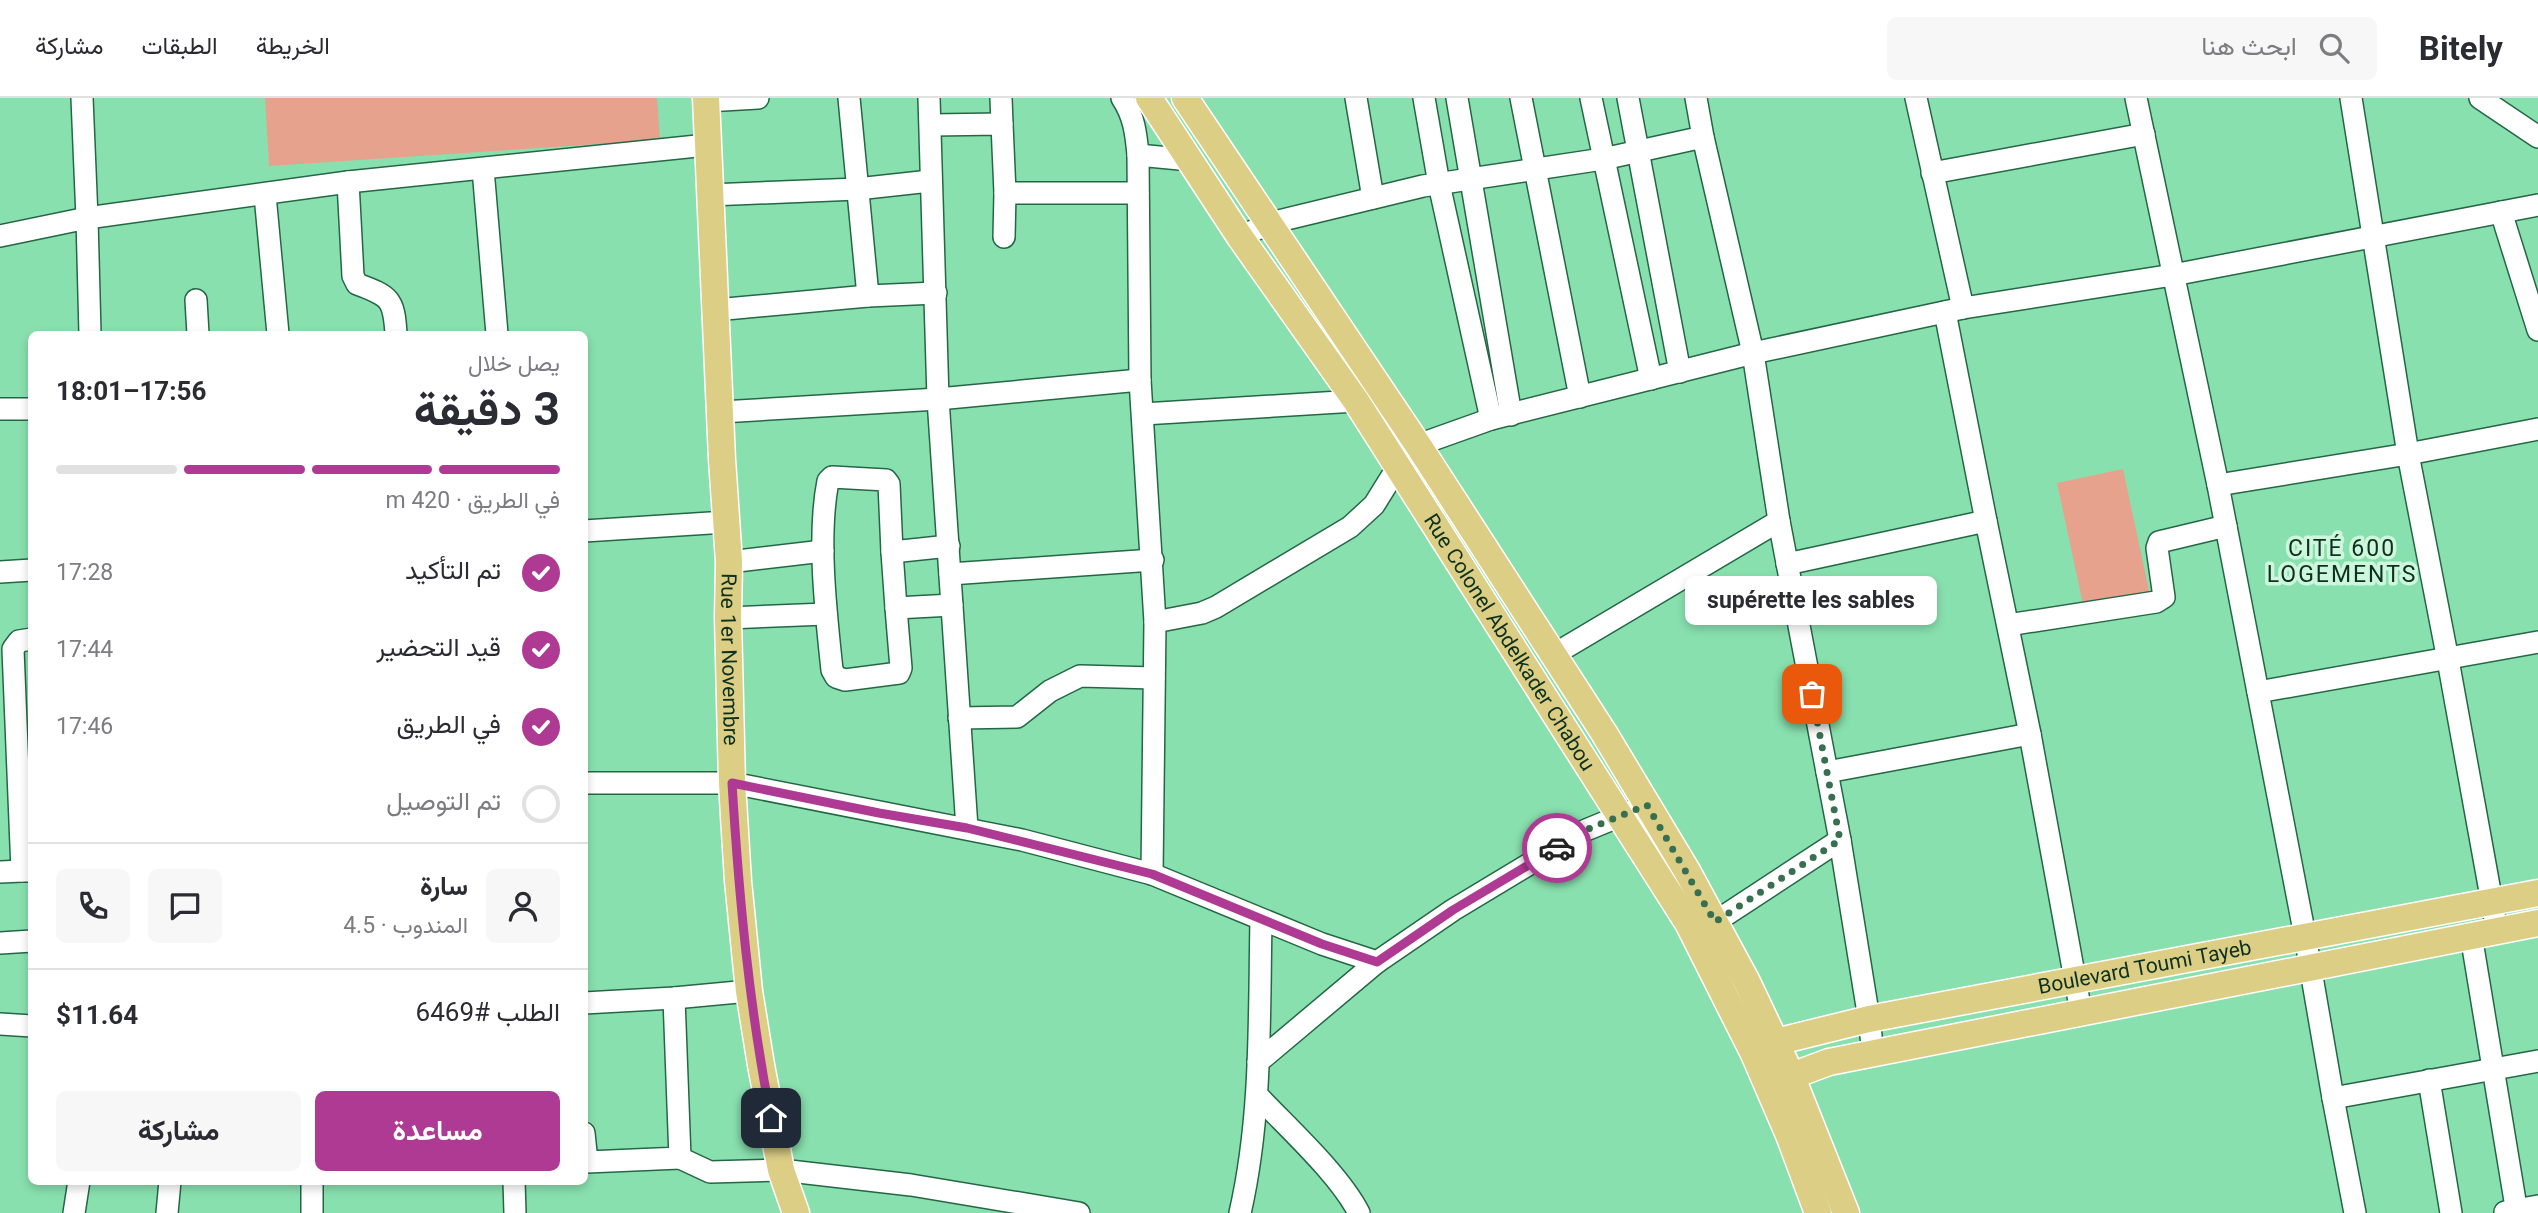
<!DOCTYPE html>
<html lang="ar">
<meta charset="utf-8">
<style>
:root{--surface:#fff;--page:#f7f7f7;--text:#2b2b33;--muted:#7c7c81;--line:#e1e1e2;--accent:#ae3a93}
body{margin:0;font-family:Roboto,Vazirmatn,sans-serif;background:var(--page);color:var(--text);direction:rtl;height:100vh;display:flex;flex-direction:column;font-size:26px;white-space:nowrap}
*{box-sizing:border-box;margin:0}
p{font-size:23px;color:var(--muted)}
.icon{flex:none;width:38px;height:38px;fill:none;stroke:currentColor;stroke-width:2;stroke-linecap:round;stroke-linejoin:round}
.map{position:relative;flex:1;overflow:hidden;direction:ltr}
.details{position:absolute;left:28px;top:233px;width:560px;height:854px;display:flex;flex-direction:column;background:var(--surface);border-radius:10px;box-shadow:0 4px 10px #0003;direction:rtl}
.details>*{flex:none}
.pin{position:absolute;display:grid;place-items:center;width:60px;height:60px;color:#fff;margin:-30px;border-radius:14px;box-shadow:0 4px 10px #0006}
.courier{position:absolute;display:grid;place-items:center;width:70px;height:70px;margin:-35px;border:5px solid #ae3a93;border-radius:50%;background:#fff;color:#222;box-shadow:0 2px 9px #0007}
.bubble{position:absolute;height:49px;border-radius:10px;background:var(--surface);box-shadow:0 4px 10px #0003;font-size:23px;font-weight:700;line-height:49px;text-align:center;direction:rtl}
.overview em{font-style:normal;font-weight:700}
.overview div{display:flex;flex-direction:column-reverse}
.overview{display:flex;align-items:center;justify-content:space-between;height:119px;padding:0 28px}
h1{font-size:46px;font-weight:700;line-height:52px}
.bar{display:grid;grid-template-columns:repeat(4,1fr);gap:10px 7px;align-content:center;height:84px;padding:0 28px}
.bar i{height:9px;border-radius:5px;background:var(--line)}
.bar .selected{background:var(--accent)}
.bar p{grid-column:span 4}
.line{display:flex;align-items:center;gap:18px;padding:0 28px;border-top:2px solid var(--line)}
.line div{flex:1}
.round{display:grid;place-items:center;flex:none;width:74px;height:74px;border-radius:10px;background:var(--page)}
ol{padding:0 28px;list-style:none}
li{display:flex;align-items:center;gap:21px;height:77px}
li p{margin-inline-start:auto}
li .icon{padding:7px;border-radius:50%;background:var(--accent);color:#fff;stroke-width:4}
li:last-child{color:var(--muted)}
li i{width:38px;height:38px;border:4px solid var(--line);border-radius:50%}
.button{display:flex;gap:14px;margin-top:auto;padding:14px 28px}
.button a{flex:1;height:80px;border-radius:10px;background:var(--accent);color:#fff;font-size:28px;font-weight:700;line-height:80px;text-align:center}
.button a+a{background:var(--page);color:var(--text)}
header{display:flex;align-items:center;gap:42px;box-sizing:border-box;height:98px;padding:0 35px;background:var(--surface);border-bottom:2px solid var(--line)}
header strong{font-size:33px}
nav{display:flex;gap:38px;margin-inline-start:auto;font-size:24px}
.search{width:490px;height:63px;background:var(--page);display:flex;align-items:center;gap:18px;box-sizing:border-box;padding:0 24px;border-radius:10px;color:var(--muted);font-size:26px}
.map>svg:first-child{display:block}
.green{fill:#e7a28d}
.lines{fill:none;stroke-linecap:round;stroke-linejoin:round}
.minor-casing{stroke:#246745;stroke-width:24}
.major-casing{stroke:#fff;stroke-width:29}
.minor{stroke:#fff;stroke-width:21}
.major{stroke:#dcce85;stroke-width:26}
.done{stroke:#386f51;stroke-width:7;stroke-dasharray:0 12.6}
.route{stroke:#ae3a93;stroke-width:9}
.labels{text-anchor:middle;stroke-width:7;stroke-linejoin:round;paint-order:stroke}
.street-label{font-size:21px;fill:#0c321f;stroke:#cdf6dd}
.neighbourhood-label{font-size:23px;letter-spacing:2px;fill:#0c321f;stroke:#cdf6dd}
</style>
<header>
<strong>Bitely</strong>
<div class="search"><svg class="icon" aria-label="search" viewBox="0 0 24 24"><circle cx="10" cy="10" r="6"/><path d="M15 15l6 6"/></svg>ابحث هنا</div>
<nav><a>الخريطة</a><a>الطبقات</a><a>مشاركة</a></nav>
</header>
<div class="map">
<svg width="2538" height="1115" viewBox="0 0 2538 1115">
<rect width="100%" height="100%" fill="#89e0af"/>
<g class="green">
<polygon points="265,0 657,0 660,42 269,68"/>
<polygon points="2123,371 2150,497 2084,511 2057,385"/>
</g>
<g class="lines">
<g class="minor-casing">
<g id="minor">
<polyline points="82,0 87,120 348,84 707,47"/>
<polyline points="849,0 868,198"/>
<polyline points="929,0 938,301 967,730"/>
<polyline points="1001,0 1002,26"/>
<path d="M 1122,0 C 1134,18 1136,35 1138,57"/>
<polyline points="1356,0 1373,100"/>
<polyline points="1424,0 1439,86 1491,321"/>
<polyline points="1457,0 1511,317"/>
<polyline points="1521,0 1580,299"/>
<polyline points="1591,0 1651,281"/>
<polyline points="1628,0 1680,274"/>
<polyline points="1696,0 1703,39 1753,255 1779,423 1840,742 1869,921 1873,955"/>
<polyline points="1916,0 1963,210"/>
<polyline points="2136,0 2218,387 2305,838 2333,1000 2538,963"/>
<polyline points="2351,0 2408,356 2448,562 2497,832"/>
<polyline points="2480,0 2538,39"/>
<polyline points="706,3 758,0"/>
<polyline points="931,27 1002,26 1005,95 1138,95"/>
<polyline points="483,71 497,236"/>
<polyline points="1932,75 2144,36"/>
<path d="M 348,84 L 353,178 L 357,186 C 390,198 394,201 396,236"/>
<polyline points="265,97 278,236"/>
<polyline points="710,97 857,91 930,83"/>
<polyline points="2501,114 2538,232"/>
<polyline points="0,138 87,120 90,236"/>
<polyline points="1004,139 1005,95"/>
<polyline points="1240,139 1270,125 1423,88 1603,61 1703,39"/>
<polyline points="196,202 198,236"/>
<polyline points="715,212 868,198 936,195"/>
<polyline points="1945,214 1986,423 2030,636 2081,914"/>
<polyline points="0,311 32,311"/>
<polyline points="721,314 938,301 1140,282"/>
<polyline points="1143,316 1356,303"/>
<polyline points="2218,387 2408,356 2538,331"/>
<polyline points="584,433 726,424"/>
<path d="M 949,448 L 892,454 L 889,386 L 886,382 L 832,379 L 828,383 C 817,439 826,515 832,572 L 836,579 L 845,582 L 899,575 L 901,570 L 896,510 L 952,507"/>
<polyline points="892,454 896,510"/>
<polyline points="729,464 823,453"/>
<polyline points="1787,466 1986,423"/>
<polyline points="0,474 32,472"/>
<polyline points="950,476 1153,462"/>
<polyline points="728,520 826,516"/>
<polyline points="1155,524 1140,282 1138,57 1190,62"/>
<polyline points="2008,527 2156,504 2164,499 2157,450 2159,444 2226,428"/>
<polyline points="32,541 19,543 13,551 22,773 32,773"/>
<polyline points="1553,557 1779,423"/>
<polyline points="2258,594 2538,544"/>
<polyline points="959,620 1017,619 1050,593 1080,578 1154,580"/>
<polyline points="1827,674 2030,636"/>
<polyline points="584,685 732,685 1022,742 1152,776 1322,846 1377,864 1453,812 1586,732 1647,707"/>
<polyline points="0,774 22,773"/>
<polyline points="1152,776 1155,524 1202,515 1216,509 1350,429 1374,407 1397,370 1418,347 1491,321 1753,255 1963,210 2173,177 2538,107"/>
<polyline points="1715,824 1840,742"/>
<polyline points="2471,837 2517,1115"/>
<polyline points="0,845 32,843"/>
<polyline points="584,905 674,900 749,893"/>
<polyline points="0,926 32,928"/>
<polyline points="1258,964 1377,864"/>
<polyline points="2429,982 2451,1115"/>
<path d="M 1257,997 C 1288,1030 1339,1076 1359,1115"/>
<polyline points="2333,1000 2355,1115"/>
<polyline points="584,1035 587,1064 680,1060 674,900"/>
<polyline points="680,1060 710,1074 781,1072 911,1087 1079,1115"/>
<polyline points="312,1083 312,1115"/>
<polyline points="514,1083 515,1115"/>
<polyline points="2505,1114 2538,1108"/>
<polyline points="74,1115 79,1083"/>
<polyline points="167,1115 170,1083"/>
<path d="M 1240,1115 C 1262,1019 1259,920 1261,822"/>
</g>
</g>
<g class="major-casing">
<g id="major">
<path id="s1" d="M 706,0 L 722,361 L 729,464 L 728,520 L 732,685 L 738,783 L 749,893 L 761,967 L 781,1072 L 796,1115"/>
<path id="s2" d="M 1149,0 L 1240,139 L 1356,303 L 1688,825 L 1754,956 L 1789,1037 L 1818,1115"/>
<polyline points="1185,0 1418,347 1604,635 1687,773 1747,884 1791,977 1846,1115"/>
<path id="s3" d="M 1762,951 L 1776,944 L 1869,921 L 2538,795"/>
<polyline points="1775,984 1829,964 2538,825"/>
</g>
</g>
<use href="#minor" class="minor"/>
<use href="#major" class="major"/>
</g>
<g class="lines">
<polyline class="done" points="1557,750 1586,732 1647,707 1715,824 1840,742 1812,596"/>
<path class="route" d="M 771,1020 C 749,908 739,799 732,685 L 879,715 L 967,730 L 1152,776 L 1322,846 L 1377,864 L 1453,812 L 1557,750"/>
</g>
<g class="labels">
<g class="street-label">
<text dy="7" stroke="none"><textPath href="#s2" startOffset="653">Rue Colonel Abdelkader Chabou</textPath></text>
<text dy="7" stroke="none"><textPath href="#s1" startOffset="562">Rue 1er Novembre</textPath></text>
<text dy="7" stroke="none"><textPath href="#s3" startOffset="392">Boulevard Toumi Tayeb</textPath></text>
</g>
<g class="neighbourhood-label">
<text x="2342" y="458">CITÉ 600<tspan x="2342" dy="26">LOGEMENTS</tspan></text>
</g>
</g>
</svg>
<div class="pin" style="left:1812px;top:596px;background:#ea580c"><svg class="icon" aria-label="bag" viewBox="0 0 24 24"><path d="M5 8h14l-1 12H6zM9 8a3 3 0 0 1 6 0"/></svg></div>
<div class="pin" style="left:771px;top:1020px;background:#1f2937"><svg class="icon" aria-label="home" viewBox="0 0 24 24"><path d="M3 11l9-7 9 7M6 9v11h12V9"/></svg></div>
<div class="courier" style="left:1557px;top:750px"><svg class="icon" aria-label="car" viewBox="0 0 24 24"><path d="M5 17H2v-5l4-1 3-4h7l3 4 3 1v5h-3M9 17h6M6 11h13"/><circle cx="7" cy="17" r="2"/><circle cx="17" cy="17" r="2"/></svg></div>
<div class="bubble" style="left:1685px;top:478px;width:252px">supérette les sables</div>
<section class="details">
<div class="overview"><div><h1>3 دقيقة</h1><p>يصل خلال</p></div><em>17:56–18:01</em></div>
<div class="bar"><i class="selected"></i><i class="selected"></i><i class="selected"></i><i></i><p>في الطريق · 420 m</p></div>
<ol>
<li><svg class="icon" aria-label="check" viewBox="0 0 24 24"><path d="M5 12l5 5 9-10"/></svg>تم التأكيد<p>17:28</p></li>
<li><svg class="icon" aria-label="check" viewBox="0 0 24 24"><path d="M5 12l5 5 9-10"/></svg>قيد التحضير<p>17:44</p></li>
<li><svg class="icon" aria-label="check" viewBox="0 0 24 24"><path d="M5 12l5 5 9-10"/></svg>في الطريق<p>17:46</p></li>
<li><i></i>تم التوصيل</li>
</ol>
<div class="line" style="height:126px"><a class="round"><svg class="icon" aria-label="person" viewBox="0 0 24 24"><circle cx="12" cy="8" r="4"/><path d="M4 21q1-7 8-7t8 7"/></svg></a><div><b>سارة</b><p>المندوب · 4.5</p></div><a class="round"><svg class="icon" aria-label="chat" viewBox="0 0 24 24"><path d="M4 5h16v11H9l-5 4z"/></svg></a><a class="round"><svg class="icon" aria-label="phone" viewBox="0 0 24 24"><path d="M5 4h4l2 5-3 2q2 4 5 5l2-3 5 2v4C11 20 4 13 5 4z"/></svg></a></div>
<div class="line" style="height:91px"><div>الطلب #6469</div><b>$11.64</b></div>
<div class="button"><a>مساعدة</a><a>مشاركة</a></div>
</section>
</div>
